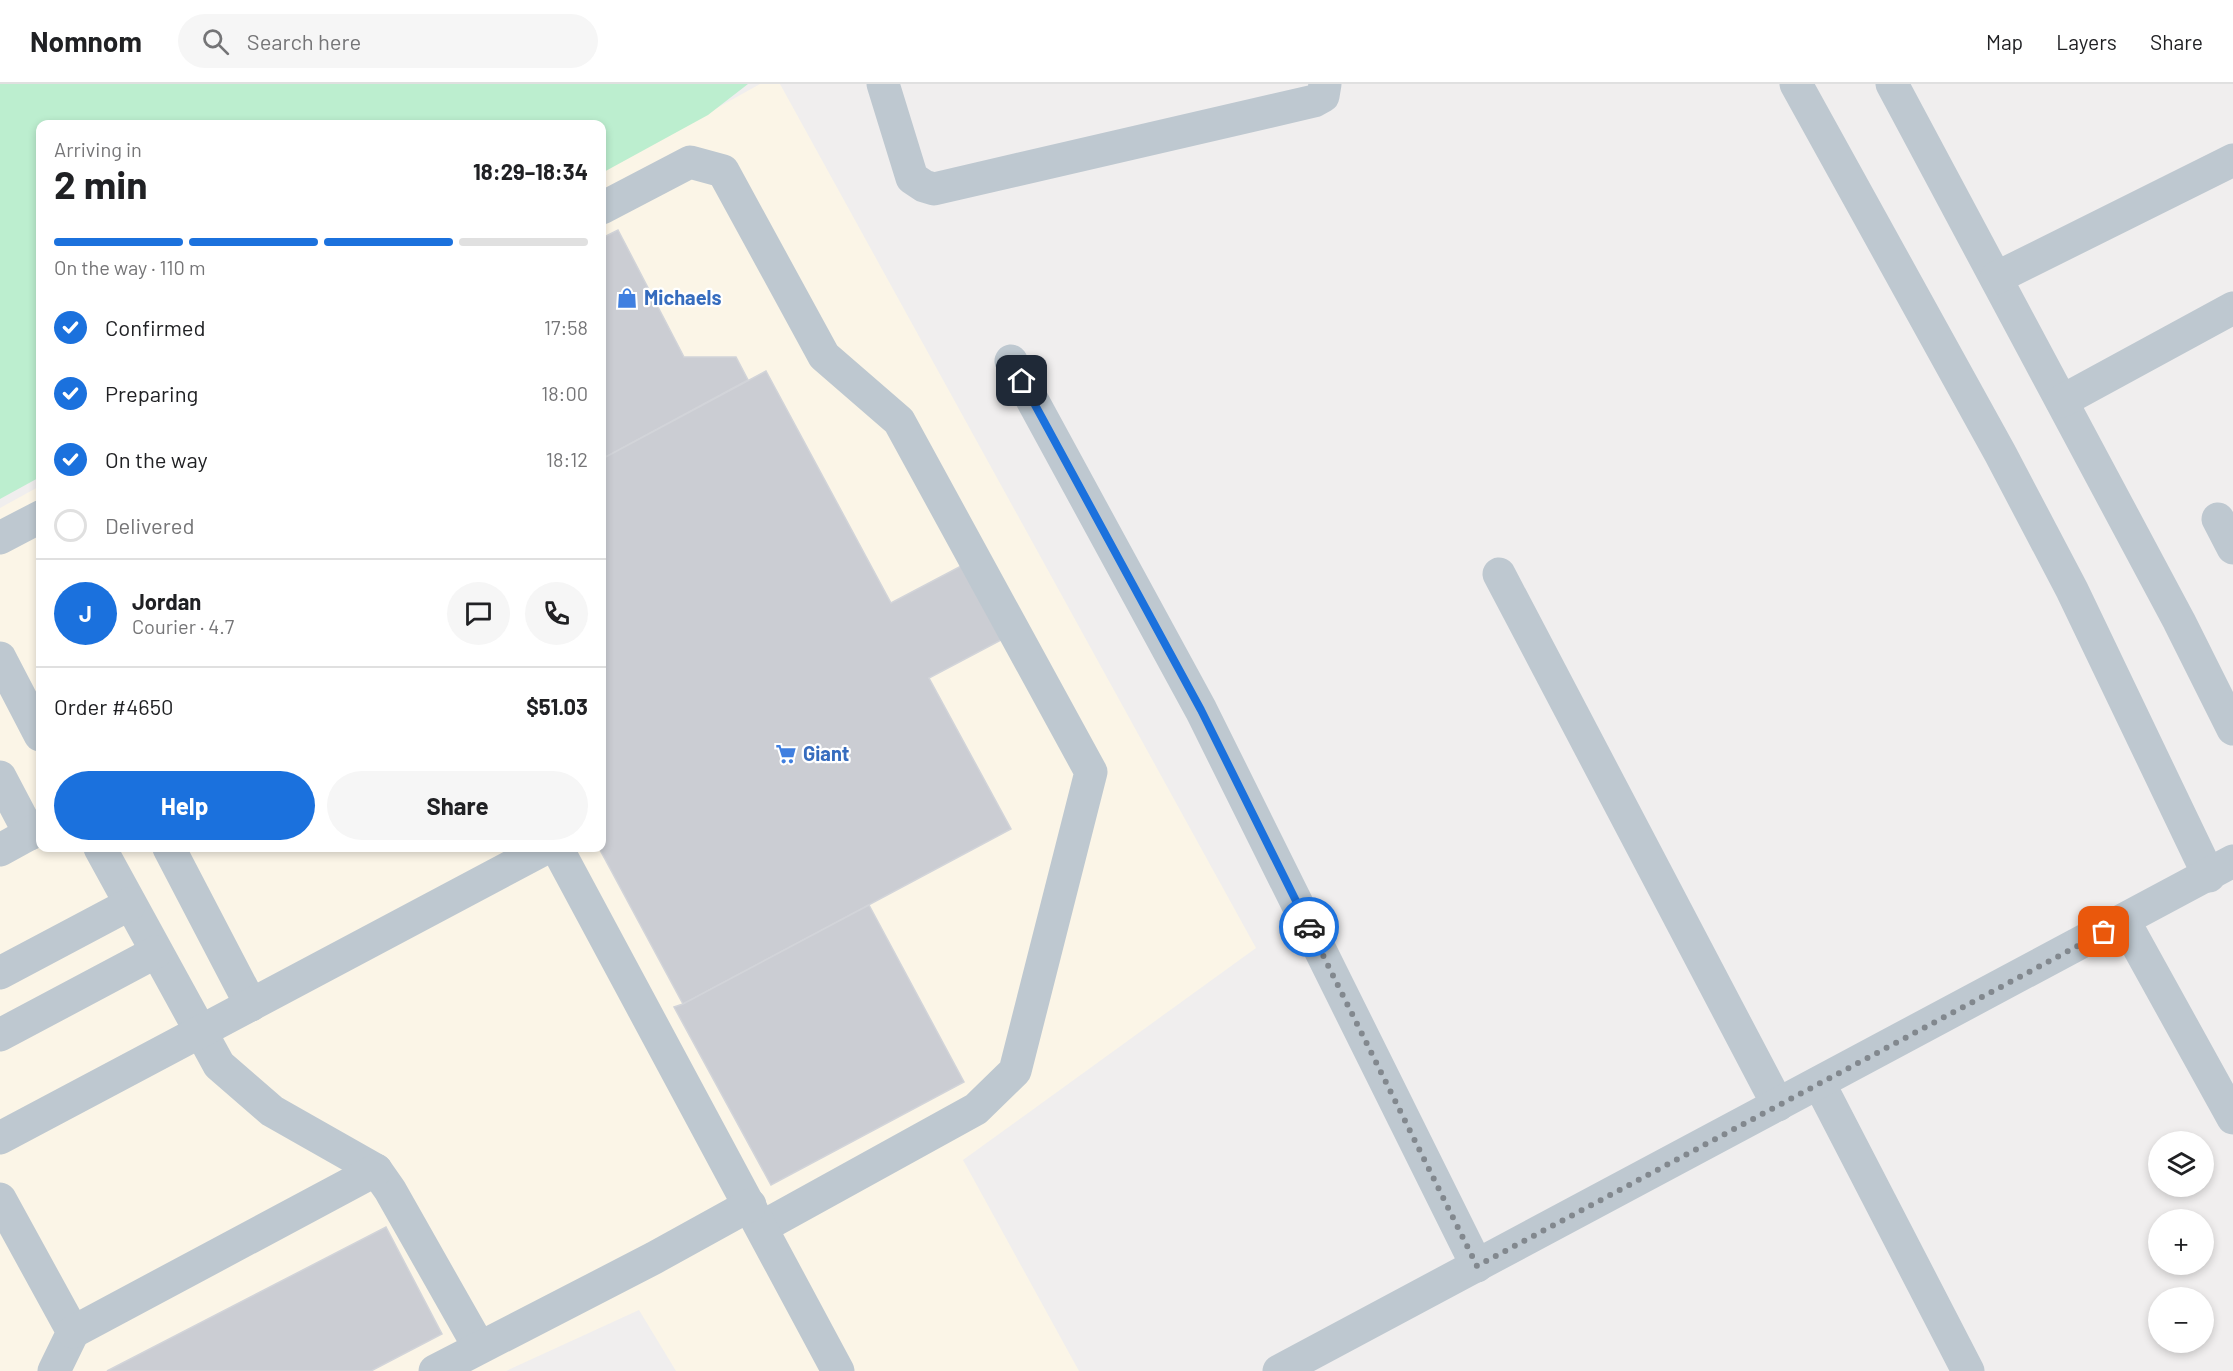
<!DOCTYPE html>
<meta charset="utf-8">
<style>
:root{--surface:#fff;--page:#f6f6f6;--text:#202124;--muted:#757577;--line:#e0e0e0;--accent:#1b71dd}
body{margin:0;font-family:Barlow,sans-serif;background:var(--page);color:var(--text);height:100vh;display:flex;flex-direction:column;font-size:22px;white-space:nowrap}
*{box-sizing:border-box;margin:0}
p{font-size:20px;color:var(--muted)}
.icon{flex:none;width:33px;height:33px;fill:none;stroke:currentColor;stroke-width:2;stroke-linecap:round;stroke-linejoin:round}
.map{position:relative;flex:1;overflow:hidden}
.drawer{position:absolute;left:36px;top:36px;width:570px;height:732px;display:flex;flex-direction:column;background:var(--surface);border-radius:12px;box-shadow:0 3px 9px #0003}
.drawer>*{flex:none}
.fabs{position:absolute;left:2148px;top:1047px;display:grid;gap:12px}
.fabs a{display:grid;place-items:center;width:66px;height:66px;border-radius:50%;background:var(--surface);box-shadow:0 3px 9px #0003;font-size:30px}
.pin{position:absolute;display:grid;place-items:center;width:51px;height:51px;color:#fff;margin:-26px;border-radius:12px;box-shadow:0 3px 9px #0006}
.courier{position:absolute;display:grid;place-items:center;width:60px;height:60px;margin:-30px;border:4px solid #1b71dd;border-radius:50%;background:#fff;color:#222;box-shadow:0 2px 8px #0007}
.overview em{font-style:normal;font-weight:700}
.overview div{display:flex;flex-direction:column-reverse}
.overview{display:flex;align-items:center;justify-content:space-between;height:102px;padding:0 18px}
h1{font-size:39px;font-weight:700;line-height:45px}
.bar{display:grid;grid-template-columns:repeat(4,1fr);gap:9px 6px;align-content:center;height:72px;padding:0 18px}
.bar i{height:8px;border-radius:4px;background:var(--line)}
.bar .selected{background:var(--accent)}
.bar p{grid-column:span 4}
.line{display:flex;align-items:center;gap:15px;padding:0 18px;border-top:2px solid var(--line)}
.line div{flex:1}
.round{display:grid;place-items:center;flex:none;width:63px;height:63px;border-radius:32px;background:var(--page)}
ol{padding:0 18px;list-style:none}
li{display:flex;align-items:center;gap:18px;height:66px}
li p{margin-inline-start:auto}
li .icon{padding:6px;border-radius:50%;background:var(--accent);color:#fff;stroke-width:4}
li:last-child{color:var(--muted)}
li i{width:33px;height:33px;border:3px solid var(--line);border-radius:50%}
.button{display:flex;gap:12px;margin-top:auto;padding:12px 18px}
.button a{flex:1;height:69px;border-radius:36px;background:var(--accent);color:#fff;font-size:24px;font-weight:700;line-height:69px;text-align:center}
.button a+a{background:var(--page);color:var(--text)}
header{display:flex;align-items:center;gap:36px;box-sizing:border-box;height:84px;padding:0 30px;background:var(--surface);border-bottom:2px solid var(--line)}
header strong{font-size:28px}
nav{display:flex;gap:33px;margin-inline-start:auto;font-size:21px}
.search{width:420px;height:54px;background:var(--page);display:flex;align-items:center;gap:15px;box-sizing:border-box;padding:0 21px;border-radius:33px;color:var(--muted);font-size:22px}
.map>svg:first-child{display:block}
.commercial{fill:#fbf5e7}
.green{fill:#bceecf}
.building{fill:#cbcdd3;stroke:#d2d4d9;stroke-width:1.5}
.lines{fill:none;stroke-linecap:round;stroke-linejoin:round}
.minor{stroke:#bec8d0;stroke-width:33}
.done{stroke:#82888e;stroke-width:6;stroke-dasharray:0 10.8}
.route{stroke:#1b71dd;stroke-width:8}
.labels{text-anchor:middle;stroke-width:4.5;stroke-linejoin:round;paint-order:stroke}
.shop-label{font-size:20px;font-weight:bold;fill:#366cbe;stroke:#fff;text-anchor:start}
</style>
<header>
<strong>Nomnom</strong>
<div class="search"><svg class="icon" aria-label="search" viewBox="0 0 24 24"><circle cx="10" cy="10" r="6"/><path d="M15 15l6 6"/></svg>Search here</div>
<nav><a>Map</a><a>Layers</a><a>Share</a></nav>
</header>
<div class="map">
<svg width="2233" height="1287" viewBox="0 0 2233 1287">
<rect width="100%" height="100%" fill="#f0eeee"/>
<polygon class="commercial" points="760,0 780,0 1256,864 963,1076 1079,1287 676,1287 639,1226 506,1287 0,1287 0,424 40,402 40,764 602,764 602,88"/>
<polygon class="green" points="0,0 748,0 708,31 602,89 602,40 40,40 40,393 0,415"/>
<g class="building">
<polygon points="618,146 684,273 736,273 748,296 602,375 602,154"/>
<polygon points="766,287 891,519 963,481 1003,555 929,594 1011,745 683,920 599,764 602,764 602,375"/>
<polygon points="869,821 964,998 771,1101 674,923 683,920"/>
<polygon points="386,1143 442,1250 371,1287 107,1287"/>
</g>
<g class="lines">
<g class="minor">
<polyline points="883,0 912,94 924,102 934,105 1314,17 1323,12 1325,0"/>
<polyline points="1796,0 2000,369 2072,506 2209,792"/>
<polyline points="1892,0 2179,537 2233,645"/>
<polyline points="602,124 690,78 723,87 824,272 899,337 1091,688 1015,987 976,1025 762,1143"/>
<polyline points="1996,194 2233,76"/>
<polyline points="1011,277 1201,626 1477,1182"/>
<polyline points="2062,317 2233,224"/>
<polyline points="2218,435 2233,464"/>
<polyline points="0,454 40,433"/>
<polyline points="1499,490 1778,1021"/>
<polyline points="0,574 40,651"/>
<polyline points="0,693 30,750"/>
<polyline points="100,764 219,981 272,1027 376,1086 390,1106 479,1263"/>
<polyline points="169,764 251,921"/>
<polyline points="557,764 838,1287"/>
<polyline points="0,766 40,744"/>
<polyline points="2124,837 2233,1034"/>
<polyline points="0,889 130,820"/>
<polyline points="0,951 156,868"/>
<polyline points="1819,999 1968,1287"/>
<polyline points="0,1054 546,764"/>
<polyline points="0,1115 73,1248 54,1287"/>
<polyline points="73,1248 376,1086"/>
<polyline points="435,1287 654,1174 750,1121"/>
<polyline points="1279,1287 2233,777"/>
</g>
</g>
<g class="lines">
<polyline class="done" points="1309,843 1477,1182 2104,848"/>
<polyline class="route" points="1022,297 1201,626 1309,843"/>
</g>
<defs>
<g id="shop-bare" transform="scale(1.62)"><path d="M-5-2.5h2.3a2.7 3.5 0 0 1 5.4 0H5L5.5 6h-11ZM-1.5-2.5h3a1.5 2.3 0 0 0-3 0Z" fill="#3f7fe0" stroke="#fff" stroke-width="2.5" paint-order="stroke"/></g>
<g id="supermarket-bare" transform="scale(1.62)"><path d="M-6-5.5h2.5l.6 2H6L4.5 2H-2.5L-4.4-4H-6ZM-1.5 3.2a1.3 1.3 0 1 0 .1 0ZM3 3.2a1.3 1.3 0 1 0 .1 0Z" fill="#3f7fe0" stroke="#fff" stroke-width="2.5" paint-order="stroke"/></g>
</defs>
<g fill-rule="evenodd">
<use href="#shop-bare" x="627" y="214"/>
<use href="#supermarket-bare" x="786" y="670"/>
</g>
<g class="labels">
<g class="shop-label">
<text x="644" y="221">Michaels</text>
<text x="803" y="677">Giant</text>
</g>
</g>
</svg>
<div class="fabs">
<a><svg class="icon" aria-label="layers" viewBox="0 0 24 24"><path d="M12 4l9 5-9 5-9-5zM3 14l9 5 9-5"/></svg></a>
<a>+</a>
<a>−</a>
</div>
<div class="pin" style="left:2104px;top:848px;background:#ea580c"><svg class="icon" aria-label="bag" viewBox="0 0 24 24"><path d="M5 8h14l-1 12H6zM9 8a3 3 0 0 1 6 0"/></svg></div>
<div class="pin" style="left:1022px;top:297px;background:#1f2937"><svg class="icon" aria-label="home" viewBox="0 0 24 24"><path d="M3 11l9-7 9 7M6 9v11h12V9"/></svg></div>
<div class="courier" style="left:1309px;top:843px"><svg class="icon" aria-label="car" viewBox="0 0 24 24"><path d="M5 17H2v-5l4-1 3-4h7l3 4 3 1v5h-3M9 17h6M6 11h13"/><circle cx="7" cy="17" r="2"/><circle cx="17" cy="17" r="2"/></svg></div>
<section class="drawer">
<div class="overview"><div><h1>2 min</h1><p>Arriving in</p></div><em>18:29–18:34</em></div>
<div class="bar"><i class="selected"></i><i class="selected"></i><i class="selected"></i><i></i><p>On the way · 110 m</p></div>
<ol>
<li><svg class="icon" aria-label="check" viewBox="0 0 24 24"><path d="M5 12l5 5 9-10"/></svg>Confirmed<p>17:58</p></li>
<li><svg class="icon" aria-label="check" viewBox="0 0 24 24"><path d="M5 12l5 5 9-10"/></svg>Preparing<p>18:00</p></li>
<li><svg class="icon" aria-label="check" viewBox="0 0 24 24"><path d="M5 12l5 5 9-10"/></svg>On the way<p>18:12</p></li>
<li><i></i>Delivered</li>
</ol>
<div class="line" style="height:108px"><b class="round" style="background:var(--accent);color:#fff">J</b><div><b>Jordan</b><p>Courier · 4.7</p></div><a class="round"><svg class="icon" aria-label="chat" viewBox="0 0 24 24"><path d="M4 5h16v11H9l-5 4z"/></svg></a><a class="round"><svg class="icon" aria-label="phone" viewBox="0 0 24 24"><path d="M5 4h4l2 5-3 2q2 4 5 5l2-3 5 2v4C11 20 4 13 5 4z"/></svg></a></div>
<div class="line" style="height:78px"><div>Order #4650</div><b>$51.03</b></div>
<div class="button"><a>Help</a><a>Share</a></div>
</section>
</div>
